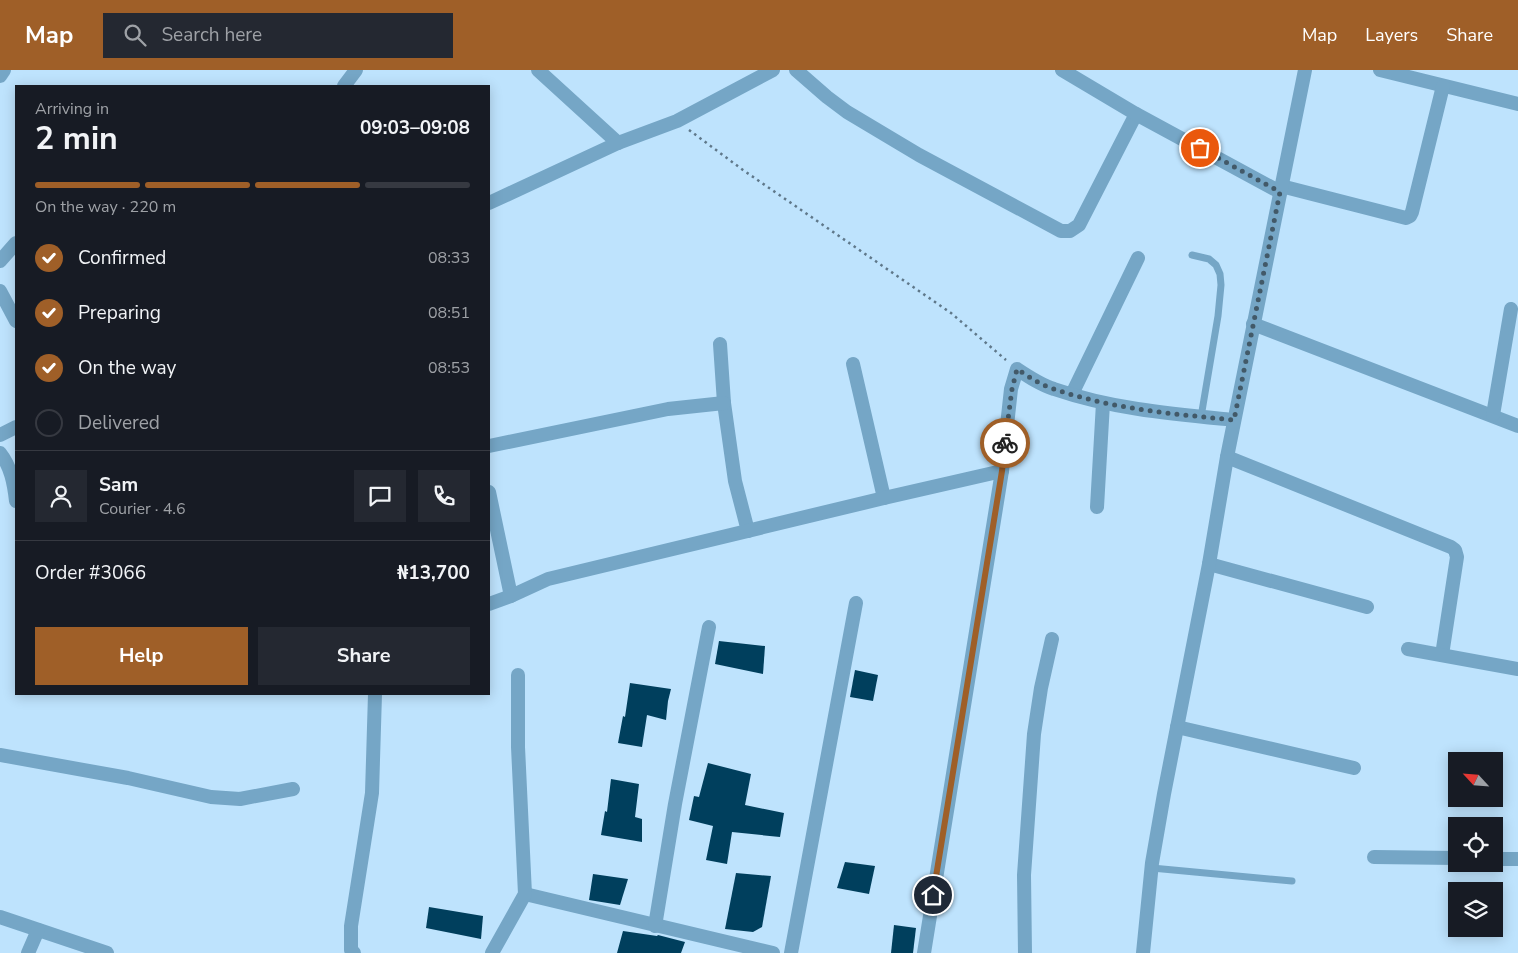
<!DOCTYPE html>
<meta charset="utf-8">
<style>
:root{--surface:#171b24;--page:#242831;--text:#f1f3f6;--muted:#9ea1a6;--line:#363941;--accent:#9f5f28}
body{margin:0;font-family:"Nunito Sans",sans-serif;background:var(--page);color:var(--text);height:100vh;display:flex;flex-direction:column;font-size:19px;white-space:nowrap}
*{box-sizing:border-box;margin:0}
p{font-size:16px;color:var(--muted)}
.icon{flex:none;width:28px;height:28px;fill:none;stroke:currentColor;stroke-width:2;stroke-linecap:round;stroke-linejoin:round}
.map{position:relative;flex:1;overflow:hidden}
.drawer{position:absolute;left:15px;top:15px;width:475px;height:610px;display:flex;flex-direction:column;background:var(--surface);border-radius:0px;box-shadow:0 2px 12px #0003}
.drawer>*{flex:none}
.needle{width:32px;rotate:296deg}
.buttons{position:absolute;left:1448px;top:682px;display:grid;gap:10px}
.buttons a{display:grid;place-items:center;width:55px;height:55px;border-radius:0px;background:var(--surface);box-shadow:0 2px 12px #0003;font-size:25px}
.pin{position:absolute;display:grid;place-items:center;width:42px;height:42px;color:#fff;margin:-21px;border:2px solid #fff;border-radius:50%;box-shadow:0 1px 5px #0007}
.courier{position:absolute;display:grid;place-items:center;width:50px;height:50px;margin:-25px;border:4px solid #9f5f28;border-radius:50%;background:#fff;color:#222;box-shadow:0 1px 6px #0007}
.headline em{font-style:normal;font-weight:700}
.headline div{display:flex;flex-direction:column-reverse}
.headline{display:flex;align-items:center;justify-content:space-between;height:85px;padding:0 20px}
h1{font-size:32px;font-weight:700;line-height:38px}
.bar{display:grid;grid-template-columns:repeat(4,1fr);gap:8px 5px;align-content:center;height:60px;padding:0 20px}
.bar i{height:6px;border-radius:4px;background:var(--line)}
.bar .current{background:var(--accent)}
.bar p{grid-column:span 4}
.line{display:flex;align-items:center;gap:12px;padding:0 20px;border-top:1px solid var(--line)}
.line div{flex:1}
.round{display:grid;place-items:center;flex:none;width:52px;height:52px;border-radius:0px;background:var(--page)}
ol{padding:0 20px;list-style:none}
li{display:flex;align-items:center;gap:15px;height:55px}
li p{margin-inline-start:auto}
li .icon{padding:5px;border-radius:50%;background:var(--accent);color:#fff;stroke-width:4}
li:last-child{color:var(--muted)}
li i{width:28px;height:28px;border:2px solid var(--line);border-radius:50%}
.primary-button{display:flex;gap:10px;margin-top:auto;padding:10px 20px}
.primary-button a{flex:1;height:58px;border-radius:0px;background:var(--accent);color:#fff;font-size:20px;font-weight:700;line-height:58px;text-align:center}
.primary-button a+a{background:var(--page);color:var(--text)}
header{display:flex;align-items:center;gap:30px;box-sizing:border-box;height:70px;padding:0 25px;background:var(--accent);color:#fff}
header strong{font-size:24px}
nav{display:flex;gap:28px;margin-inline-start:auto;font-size:18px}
.search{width:350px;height:45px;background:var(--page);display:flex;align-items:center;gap:12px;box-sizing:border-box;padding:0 18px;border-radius:0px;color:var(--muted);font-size:19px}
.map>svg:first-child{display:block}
.building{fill:#003f5d}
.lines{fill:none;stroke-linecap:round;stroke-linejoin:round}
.path{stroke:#5f788a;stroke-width:2.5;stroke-dasharray:2.5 4;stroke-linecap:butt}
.service{stroke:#75a6c6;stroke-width:7}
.minor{stroke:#75a6c6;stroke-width:14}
.done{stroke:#425968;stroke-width:5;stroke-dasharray:0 9}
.route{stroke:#9f5f28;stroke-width:6}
</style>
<header>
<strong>Map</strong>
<div class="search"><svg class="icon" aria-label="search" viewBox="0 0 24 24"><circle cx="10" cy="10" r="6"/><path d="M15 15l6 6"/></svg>Search here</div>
<nav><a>Map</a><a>Layers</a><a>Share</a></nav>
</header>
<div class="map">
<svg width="1518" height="883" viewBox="0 0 1518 883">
<rect width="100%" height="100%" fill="#bee3fd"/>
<g class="building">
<polygon points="719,571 765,576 763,604 715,594"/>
<polygon points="855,600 878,605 873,631 850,627"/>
<polygon points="630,613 671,619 668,631 666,650 647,645 642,677 618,673 623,646 625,647"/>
<polygon points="708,693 751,704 745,735 784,743 780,767 732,762 727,794 706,790 713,756 689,750 694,726 699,727"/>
<polygon points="611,709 639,714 635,747 642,749 642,772 601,765 605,741 607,742"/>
<polygon points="845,792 875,796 869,824 837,818"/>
<polygon points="736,803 771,806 762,857 753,862 725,859"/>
<polygon points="593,804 628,809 620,835 589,830"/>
<polygon points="429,837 483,846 481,869 426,858"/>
<polygon points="894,855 916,858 913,883 891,883"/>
<polygon points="623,861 657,866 658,865 685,872 681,883 617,883"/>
</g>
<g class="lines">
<polyline class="path" points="689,60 743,100 951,243 1006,290"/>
<g class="service">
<polyline points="1192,185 1209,189 1216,195 1220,204 1221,215 1218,246 1201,347"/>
<polyline points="1152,798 1292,811"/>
</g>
<g class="minor">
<polyline points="538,0 618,73"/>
<polyline points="796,0 827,27 847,42 919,85 1061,161 1070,161 1079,155 1136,44"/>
<polyline points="1062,0 1136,44 1280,122"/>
<polyline points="1380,0 1518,34"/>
<polyline points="0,6 4,0"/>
<polyline points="344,16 356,0"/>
<polyline points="1281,116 1406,148 1410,146 1412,142 1443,16"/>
<polyline points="489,133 618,73 677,51 773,0"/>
<polyline points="0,191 16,173"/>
<polyline points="0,221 16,251"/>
<polyline points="1253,254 1518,356"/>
<polyline points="720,274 724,333 735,411 748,461"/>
<polyline points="853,294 884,428"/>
<polyline points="1072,324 1138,188"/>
<polyline points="1493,345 1511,239"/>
<polyline points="0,365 16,357"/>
<polyline points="489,376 668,339 724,333"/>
<path d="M 0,383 C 11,397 14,413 16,431"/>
<polyline points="1227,387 1451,477 1455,480 1457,487 1442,585"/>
<polyline points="489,422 511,526"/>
<polyline points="1097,437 1103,333"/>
<polyline points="1209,494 1367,537"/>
<polyline points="489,534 511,526 548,509 884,428 1002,401"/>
<polyline points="1408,579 1518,599"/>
<polyline points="1177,657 1354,698"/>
<polyline points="0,685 128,708 211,727 240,729 293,719"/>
<polyline points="1374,787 1456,788"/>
<polyline points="1494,789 1518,789"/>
<polyline points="525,824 773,883"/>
<polyline points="0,847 107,883"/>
<polyline points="655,856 675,734 709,557"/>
<polyline points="28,883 38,860"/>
<polyline points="354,883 351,880 351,856 372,723 375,624"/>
<polyline points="492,883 525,824 518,677 518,605"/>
<polyline points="791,883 856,533"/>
<path d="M 924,883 L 1002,401 L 1011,319 L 1017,299 C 1029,307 1041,315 1054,319 C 1112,339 1173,344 1234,350"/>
<polyline points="1025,883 1024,805 1034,664 1041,618 1052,569"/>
<polyline points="1143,883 1152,793 1164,724 1209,494 1227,387 1305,0"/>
</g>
</g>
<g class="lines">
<path class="done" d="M 1005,373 L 1012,319 L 1017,299 C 1029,307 1041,315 1054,319 C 1112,339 1173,344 1234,350 L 1280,122 L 1200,78"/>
<polyline class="route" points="933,825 1002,401 1005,373"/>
</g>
</svg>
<div class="buttons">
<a><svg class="needle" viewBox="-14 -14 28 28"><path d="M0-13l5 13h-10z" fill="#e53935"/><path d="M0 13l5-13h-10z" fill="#9ea1a6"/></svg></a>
<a><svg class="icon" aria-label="locate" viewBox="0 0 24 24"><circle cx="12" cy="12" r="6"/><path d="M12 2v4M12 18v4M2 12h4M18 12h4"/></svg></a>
<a><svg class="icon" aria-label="layers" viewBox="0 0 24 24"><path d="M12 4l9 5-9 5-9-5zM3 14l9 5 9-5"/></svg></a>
</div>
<div class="pin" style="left:1200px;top:78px;background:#ea580c"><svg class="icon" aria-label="bag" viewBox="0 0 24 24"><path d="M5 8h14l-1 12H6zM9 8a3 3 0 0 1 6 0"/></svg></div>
<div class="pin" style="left:933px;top:825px;background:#1f2937"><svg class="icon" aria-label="home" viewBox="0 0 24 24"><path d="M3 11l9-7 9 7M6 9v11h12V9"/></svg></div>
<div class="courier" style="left:1005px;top:373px"><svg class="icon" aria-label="bike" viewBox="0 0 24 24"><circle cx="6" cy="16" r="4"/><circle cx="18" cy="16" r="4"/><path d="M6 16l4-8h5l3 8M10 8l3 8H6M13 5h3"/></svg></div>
<section class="drawer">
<div class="headline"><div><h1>2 min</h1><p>Arriving in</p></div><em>09:03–09:08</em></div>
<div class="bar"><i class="current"></i><i class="current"></i><i class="current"></i><i></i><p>On the way · 220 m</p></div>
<ol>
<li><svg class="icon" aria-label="check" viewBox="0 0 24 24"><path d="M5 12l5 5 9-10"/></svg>Confirmed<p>08:33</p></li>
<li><svg class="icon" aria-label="check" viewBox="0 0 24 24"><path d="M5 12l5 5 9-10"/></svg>Preparing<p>08:51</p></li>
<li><svg class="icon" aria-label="check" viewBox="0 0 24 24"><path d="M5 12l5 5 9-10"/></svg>On the way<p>08:53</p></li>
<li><i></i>Delivered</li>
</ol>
<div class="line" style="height:90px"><a class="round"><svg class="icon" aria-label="person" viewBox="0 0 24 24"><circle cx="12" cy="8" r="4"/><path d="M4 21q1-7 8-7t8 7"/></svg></a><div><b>Sam</b><p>Courier · 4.6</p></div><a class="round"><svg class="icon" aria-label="chat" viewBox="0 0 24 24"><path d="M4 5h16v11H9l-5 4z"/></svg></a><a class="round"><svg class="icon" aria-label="phone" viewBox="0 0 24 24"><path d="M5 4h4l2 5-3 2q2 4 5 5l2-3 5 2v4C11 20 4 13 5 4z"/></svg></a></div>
<div class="line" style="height:65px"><div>Order #3066</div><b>₦13,700</b></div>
<div class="primary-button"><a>Help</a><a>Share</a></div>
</section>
</div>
